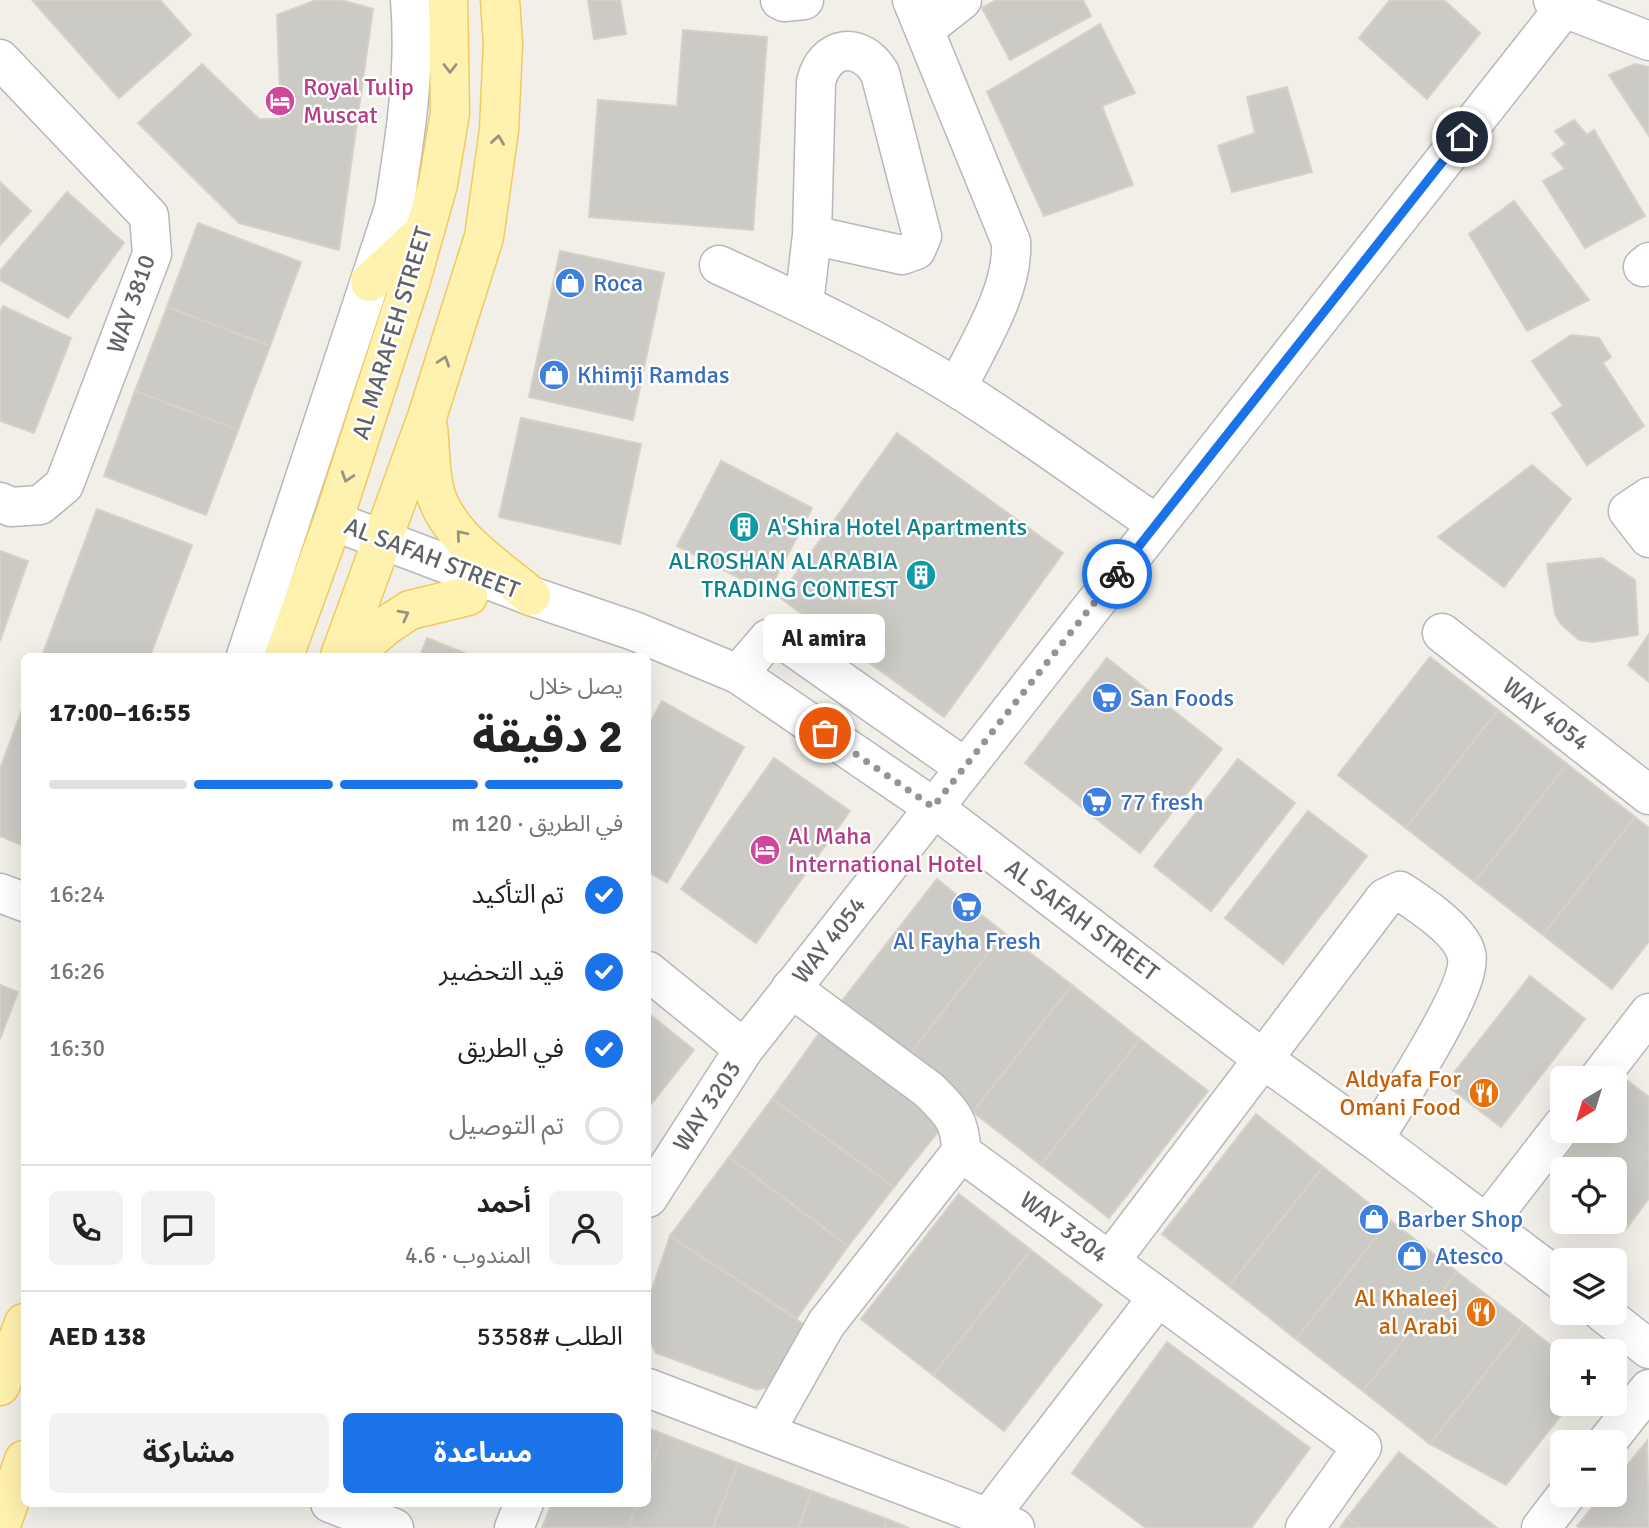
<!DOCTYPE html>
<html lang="ar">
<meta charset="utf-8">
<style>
:root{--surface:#fff;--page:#f2f2f2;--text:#222;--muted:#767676;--line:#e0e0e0;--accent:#1a73e8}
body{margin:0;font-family:Signika,"Noto Sans Arabic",sans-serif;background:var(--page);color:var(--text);direction:rtl;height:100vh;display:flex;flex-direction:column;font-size:26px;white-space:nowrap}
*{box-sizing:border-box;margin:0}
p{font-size:23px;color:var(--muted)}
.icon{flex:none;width:38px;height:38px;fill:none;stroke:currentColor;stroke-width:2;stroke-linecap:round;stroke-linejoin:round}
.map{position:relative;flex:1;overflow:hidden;direction:ltr}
.side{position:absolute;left:21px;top:653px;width:630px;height:854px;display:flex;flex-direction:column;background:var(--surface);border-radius:10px;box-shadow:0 7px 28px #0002;direction:rtl}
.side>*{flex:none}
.needle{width:46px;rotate:218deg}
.tools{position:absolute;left:1550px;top:1066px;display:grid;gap:14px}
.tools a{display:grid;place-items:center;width:77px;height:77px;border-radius:10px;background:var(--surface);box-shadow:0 7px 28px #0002;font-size:35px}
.pin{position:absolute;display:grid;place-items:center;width:60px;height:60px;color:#fff;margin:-30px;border:4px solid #fff;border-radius:50%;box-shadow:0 2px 7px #0007}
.courier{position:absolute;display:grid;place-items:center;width:70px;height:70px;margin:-35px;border:5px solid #1a73e8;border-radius:50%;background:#fff;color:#222;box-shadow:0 2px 9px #0007}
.bubble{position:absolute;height:49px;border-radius:10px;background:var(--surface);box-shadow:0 7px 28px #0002;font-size:23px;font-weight:700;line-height:49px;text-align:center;direction:rtl}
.headline em{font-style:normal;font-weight:700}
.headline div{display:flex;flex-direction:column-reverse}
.headline{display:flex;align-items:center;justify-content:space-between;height:119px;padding:0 28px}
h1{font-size:46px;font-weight:700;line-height:52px}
.bar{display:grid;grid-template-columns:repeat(4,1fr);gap:10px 7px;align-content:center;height:84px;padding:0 28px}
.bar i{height:9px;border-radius:5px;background:var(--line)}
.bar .active{background:var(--accent)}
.bar p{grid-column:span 4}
.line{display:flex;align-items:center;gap:18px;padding:0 28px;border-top:2px solid var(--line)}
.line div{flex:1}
.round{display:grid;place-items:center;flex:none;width:74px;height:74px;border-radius:10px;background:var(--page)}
ol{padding:0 28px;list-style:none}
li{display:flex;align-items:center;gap:21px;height:77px}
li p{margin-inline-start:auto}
li .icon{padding:7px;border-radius:50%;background:var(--accent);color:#fff;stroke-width:4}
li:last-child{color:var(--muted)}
li i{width:38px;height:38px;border:4px solid var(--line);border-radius:50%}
.primary-button{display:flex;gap:14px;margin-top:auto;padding:14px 28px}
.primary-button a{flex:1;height:80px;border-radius:10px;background:var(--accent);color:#fff;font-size:28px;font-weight:700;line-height:80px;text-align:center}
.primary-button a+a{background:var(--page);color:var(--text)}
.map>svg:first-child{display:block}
.building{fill:#cccac5;stroke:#d6d1c6;stroke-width:2}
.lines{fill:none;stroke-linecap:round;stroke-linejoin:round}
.minor-casing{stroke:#b5b8bc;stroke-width:41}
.major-casing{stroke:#f2c960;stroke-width:41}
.minor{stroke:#fff;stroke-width:38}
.major{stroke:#fff2af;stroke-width:38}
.oneway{stroke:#979581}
.done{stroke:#929495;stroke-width:7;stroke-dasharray:0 12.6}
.route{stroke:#1a73e8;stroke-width:9}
.labels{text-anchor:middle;stroke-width:5;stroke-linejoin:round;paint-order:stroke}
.hotel-label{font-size:24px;fill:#b23c85;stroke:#fff;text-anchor:start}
.shop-label{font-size:24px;fill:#366cbe;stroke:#fff;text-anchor:start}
.street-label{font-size:24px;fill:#5f6368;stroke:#fff}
.culture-label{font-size:24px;fill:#0d838f;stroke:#fff;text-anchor:start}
.food-label{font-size:24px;fill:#c56008;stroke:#fff;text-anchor:end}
</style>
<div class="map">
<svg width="1649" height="1528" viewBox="0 0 1649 1528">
<rect width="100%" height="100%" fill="#f1efe8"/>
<g class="building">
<polygon points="32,0 160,0 191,35 119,98"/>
<polygon points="316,0 341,0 373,9 339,250 239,223 138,123 202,64 259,119 281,119 277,15"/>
<polygon points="588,0 620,0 626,34 594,39"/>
<polygon points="996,0 1083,0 1091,16 1010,60 982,8"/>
<polygon points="1390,0 1444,0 1480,33 1427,99 1359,38"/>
<polygon points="1100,24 1135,93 1102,106 1133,185 1044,216 987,92"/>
<polygon points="683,30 767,37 753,230 589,217 598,100 677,106"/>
<polygon points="1635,64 1649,67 1649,136 1609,75"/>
<polygon points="1287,87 1312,172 1232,192 1218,146 1255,133 1247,97"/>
<polygon points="1574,120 1587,135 1594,130 1645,216 1585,248 1543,181 1565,169 1552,154 1566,144 1555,131"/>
<polygon points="0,182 31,211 0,245"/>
<polygon points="67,192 124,243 68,318 0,280 0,271"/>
<polygon points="1514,201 1589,300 1527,331 1469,234"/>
<polygon points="198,223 301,262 270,346 167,307"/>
<polygon points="560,251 664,273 633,420 529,397"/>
<polygon points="3,306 71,338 34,433 0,421 0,313"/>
<polygon points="167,307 270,346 238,430 135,391"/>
<polygon points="1571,335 1599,338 1611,357 1603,363 1644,426 1587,465 1552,413 1563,406 1532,361"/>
<polygon points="135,391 238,430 206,515 104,476"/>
<polygon points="521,418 641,444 620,544 499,517"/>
<polygon points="897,433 1063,553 944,717 779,597"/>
<polygon points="721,461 812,508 768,593 677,546"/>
<polygon points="1532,465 1571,499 1504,587 1438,537"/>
<polygon points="97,509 192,545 150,656 42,656"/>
<polygon points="0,551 28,561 0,641"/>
<polygon points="1602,558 1635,580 1638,635 1593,642 1579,640 1561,624 1555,614 1547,564"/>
<polygon points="1649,634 1649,682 1628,665"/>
<polygon points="427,638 472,656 420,656"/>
<polygon points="1430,657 1498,710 1406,828 1338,775"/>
<polygon points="1107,658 1222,749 1140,853 1025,763"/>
<polygon points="662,701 744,747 667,883 648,872 648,726"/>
<polygon points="24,704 24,846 0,836 0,769"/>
<polygon points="1498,710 1567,764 1475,882 1406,828"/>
<polygon points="774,758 850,811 756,943 681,889"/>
<polygon points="1238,759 1295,803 1211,911 1154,866"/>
<polygon points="1567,764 1635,817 1543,935 1475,882"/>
<polygon points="1308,811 1367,856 1283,964 1225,918"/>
<polygon points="1635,817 1649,828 1649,941 1612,989 1543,935"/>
<polygon points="937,879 1004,933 906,1059 838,1006"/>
<polygon points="1004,933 1072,985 973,1112 906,1059"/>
<polygon points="1530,976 1585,1019 1501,1127 1445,1084"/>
<polygon points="0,985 18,992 0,1039"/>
<polygon points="1072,985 1140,1039 1041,1165 973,1112"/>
<polygon points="648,1013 694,1050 648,1108"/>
<polygon points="840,1032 941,1128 894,1187 772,1099 818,1035"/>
<polygon points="1140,1039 1208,1091 1109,1218 1041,1165"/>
<polygon points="1624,1078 1649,1097 1649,1198 1626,1229 1615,1221 1615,1169 1563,1169 1563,1182 1553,1174 1585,1130 1615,1130 1615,1090"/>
<polygon points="772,1099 894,1187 848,1246 729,1157"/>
<polygon points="1256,1114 1323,1167 1229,1286 1162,1234"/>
<polygon points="729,1157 848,1246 797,1318 670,1236"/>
<polygon points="1323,1167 1390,1220 1296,1339 1229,1286"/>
<polygon points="959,1194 1031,1250 933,1375 861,1319"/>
<polygon points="1390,1220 1457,1272 1363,1391 1296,1339"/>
<polygon points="670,1236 805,1325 778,1384 757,1390 656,1353 648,1337 648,1301"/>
<polygon points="1031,1250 1102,1305 1004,1431 933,1375"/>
<polygon points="1457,1272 1524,1324 1430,1444 1363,1391"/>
<polygon points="1524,1324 1563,1355 1563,1404 1570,1404 1506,1485 1430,1444"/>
<polygon points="1167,1342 1310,1448 1251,1528 1146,1528 1072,1473"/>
<polygon points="648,1428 663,1434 648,1476"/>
<polygon points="663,1434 738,1463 713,1528 628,1528 637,1503 648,1503 648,1476"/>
<polygon points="1647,1441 1649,1528 1580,1528 1577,1526 1603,1494 1615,1494 1615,1480"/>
<polygon points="1399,1452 1497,1528 1360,1528 1347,1518"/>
<polygon points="738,1463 812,1491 798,1528 713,1528"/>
<polygon points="812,1491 887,1519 884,1528 798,1528"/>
<polygon points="552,1503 637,1503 628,1528 542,1528"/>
<polygon points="1347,1518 1360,1528 1340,1528"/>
<polygon points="887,1519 909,1528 884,1528"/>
</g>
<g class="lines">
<g class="minor-casing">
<g id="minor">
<polyline points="780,0 784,2 804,0"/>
<path d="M 912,0 L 1011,242 C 1014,290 978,345 957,388"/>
<polyline points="1553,0 1564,8 1649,41"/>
<polyline points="925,29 962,0"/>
<polyline points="0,59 149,216 152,254 64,485 40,505 11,507 0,502"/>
<path d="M 719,265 C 800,302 881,341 957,388 C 1025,430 1090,479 1156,524"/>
<polyline points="1643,267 1649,262"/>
<path d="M 804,304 L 812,235 L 816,82 C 825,45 860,40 880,73 L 922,236 L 916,250 L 902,255 L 812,235"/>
<polyline points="1649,497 1628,511 1649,538"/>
<polyline points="333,521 531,596 634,631 738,674 933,807 1263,1059 1374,1139 1563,1282"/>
<polyline points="1442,633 1649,795"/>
<path d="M 246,656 L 394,208 C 405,139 416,70 410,0"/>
<polyline points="738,674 768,639 783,640 964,767"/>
<polyline points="0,893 24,902"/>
<polyline points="648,971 744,1049"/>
<path d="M 791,988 L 929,1090 C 950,1111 961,1120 961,1152"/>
<polyline points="1599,1078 1649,1013"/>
<polyline points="648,1198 744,1049 1564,8"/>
<polyline points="1487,1223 1563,1125"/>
<path d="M 1110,1261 L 1385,898 L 1400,891 C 1420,904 1460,930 1466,953 C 1476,984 1393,1107 1374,1139"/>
<polyline points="1602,1312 1649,1349"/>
<polyline points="648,1388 1015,1528"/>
<polyline points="765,1432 826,1324 961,1152 1362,1447 1305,1528"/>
<polyline points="1607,1442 1649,1389"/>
<polyline points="330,1503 394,1528"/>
<polyline points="988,1518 1158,1297"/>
<polyline points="514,1528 524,1503"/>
<polyline points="1541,1528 1567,1494"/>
</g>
</g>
<g class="major-casing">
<g id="major">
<polyline points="370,282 425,231"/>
<path d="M 428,428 C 430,447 430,469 434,488 C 445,536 496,566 531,596"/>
<polyline points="284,656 333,521 411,280 438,184 450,113 448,0"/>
<polyline points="340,656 427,417 484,237 499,130 503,44 500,0"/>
<polyline points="351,656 387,625 410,610 468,596"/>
<polyline points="0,1386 24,1323"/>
<polyline points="0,1528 24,1460"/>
</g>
</g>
<use href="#minor" class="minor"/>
<use href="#major" class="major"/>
</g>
<defs><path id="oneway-chevron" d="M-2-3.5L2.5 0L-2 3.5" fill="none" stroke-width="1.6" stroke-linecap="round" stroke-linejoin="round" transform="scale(1.75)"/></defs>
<g class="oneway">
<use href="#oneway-chevron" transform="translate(450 68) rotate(90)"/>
<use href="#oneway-chevron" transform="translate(498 140) rotate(-82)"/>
<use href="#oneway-chevron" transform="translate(444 361) rotate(-72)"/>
<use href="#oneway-chevron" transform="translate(347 477) rotate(108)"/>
<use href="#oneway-chevron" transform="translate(461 535) rotate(-130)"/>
<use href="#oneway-chevron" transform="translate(404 615) rotate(-28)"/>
</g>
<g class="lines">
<polyline class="done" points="825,733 933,807 1117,574"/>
<polyline class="route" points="1117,574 1462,137"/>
</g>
<defs>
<g id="hotel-disc" transform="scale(1.575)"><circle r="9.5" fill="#d1479c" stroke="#fff"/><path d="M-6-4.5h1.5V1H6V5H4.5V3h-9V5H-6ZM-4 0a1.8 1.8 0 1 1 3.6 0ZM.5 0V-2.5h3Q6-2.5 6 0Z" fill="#fff"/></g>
<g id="shop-disc" transform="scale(1.575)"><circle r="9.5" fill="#3f7fe0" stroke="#fff"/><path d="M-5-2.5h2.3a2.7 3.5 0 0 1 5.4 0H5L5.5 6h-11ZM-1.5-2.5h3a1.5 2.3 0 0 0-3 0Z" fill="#fff"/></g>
<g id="building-disc" transform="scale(1.575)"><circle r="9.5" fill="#0f9aa8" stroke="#fff"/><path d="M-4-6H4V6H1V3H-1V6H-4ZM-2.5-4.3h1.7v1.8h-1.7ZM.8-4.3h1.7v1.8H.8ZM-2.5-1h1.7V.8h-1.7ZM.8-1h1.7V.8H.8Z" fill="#fff"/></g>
<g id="supermarket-disc" transform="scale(1.575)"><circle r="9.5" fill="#3f7fe0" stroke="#fff"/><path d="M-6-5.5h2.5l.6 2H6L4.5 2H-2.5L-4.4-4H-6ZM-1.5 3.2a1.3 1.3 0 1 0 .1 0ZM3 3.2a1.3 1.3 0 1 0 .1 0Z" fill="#fff"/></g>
<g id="restaurant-disc" transform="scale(1.575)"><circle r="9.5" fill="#e8710a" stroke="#fff"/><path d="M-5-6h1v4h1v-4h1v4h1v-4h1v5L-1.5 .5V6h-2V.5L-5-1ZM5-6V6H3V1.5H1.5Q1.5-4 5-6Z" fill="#fff"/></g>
</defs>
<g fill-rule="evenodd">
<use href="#hotel-disc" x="280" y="101"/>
<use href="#shop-disc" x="570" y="283"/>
<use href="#shop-disc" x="554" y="375"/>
<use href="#building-disc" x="744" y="527"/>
<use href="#building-disc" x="921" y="575"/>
<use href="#supermarket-disc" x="1107" y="698"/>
<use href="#supermarket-disc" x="1097" y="802"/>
<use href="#hotel-disc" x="765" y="850"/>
<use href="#supermarket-disc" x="967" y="907"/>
<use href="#restaurant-disc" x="1484" y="1093"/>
<use href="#shop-disc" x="1374" y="1219"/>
<use href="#shop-disc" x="1412" y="1256"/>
<use href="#restaurant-disc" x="1481" y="1312"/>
</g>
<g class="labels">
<g class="hotel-label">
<text x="303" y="95">Royal Tulip<tspan x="303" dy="28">Muscat</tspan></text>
<text x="788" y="844">Al Maha<tspan x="788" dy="28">International Hotel</tspan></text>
</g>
<g class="shop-label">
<text x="593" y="291">Roca</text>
<text x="577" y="383">Khimji Ramdas</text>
<text x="1130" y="706">San Foods</text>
<text x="1120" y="810">77 fresh</text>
<text x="967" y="949" text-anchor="middle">Al Fayha Fresh</text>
<text x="1397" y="1227">Barber Shop</text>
<text x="1435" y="1264">Atesco</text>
</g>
<g class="street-label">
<text transform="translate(131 304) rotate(-71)" y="8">WAY 3810</text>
<text transform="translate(392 333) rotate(-73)" y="8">AL MARAFEH STREET</text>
<text transform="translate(432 558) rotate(21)" y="8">AL SAFAH STREET</text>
<text transform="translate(1546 714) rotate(38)" y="8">WAY 4054</text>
<text transform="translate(1082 920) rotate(37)" y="8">AL SAFAH STREET</text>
<text transform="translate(829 940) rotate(-52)" y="8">WAY 4054</text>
<text transform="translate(707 1106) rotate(-57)" y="8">WAY 3203</text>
<text transform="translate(1064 1227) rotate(36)" y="8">WAY 3204</text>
</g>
<g class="culture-label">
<text x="767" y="535">A'Shira Hotel Apartments</text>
<text x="898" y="569" text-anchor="end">ALROSHAN ALARABIA<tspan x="898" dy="28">TRADING CONTEST</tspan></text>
</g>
<g class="food-label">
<text x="1461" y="1087">Aldyafa For<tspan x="1461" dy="28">Omani Food</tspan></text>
<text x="1458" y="1306">Al Khaleej<tspan x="1458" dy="28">al Arabi</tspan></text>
</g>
</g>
</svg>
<div class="tools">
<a><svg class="needle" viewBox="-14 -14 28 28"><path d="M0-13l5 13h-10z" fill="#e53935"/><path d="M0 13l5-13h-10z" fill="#767676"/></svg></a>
<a><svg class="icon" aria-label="locate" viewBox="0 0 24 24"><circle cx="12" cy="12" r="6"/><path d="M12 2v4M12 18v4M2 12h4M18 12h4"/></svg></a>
<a><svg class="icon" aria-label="layers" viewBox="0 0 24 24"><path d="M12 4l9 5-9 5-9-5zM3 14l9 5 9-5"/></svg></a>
<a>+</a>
<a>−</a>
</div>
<div class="pin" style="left:825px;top:733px;background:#ea580c"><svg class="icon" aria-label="bag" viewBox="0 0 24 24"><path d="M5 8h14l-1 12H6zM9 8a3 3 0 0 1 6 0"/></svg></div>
<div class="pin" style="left:1462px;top:137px;background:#1f2937"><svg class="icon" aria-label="home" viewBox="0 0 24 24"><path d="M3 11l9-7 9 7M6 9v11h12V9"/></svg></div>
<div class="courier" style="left:1117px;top:574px"><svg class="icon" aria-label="bike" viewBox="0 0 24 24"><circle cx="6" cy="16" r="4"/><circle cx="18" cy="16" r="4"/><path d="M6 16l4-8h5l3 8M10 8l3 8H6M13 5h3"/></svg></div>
<div class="bubble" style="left:763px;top:614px;width:122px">Al amira</div>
<section class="side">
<div class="headline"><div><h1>2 دقيقة</h1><p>يصل خلال</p></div><em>16:55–17:00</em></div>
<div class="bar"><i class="active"></i><i class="active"></i><i class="active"></i><i></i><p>في الطريق · 120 m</p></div>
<ol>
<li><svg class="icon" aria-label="check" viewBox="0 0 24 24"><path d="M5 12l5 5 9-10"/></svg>تم التأكيد<p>16:24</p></li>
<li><svg class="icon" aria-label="check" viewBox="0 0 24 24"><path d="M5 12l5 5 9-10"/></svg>قيد التحضير<p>16:26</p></li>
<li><svg class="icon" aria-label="check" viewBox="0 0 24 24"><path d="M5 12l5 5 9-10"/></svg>في الطريق<p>16:30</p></li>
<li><i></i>تم التوصيل</li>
</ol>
<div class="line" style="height:126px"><a class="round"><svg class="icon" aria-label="person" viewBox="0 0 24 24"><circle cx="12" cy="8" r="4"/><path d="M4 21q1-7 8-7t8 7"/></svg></a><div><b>أحمد</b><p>المندوب · 4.6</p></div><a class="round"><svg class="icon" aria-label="chat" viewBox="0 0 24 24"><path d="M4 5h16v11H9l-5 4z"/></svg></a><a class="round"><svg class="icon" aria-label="phone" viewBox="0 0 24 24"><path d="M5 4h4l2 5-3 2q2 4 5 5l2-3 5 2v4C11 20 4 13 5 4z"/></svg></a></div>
<div class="line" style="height:91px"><div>الطلب #5358</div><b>AED 138</b></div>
<div class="primary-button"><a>مساعدة</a><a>مشاركة</a></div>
</section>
</div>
